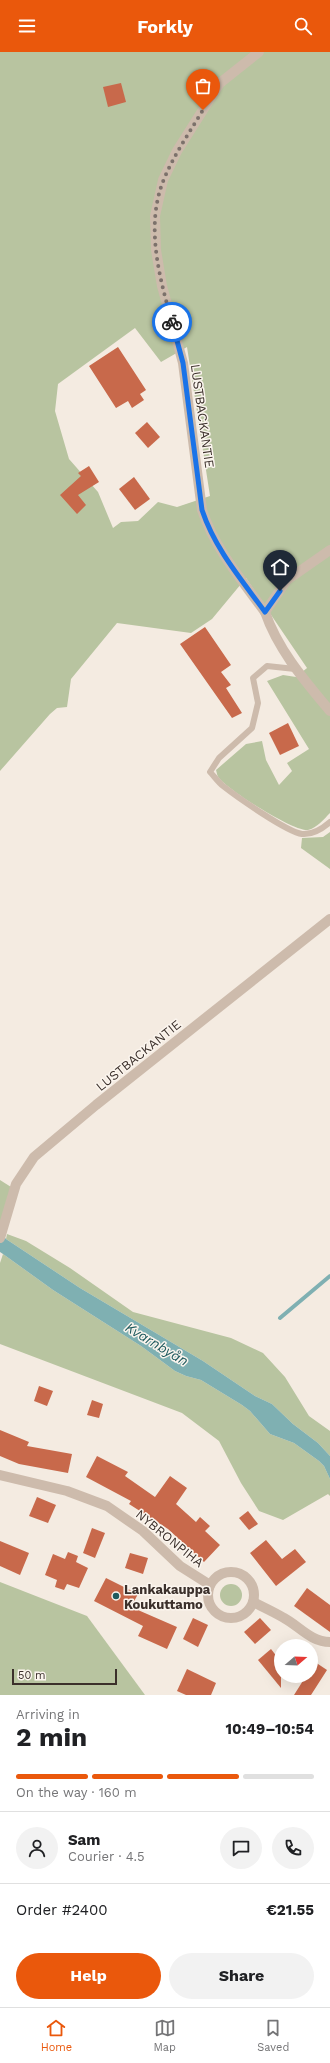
<!DOCTYPE html>
<meta charset="utf-8">
<style>
:root{--surface:#fff;--page:#f2f2f2;--text:#202124;--muted:#757577;--line:#e0e0e0;--accent:#ea580c}
body{margin:0;font-family:"Work Sans",sans-serif;background:var(--page);color:var(--text);height:100vh;display:flex;flex-direction:column;font-size:15px;white-space:nowrap}
*{box-sizing:border-box;margin:0}
p{font-size:13px;color:var(--muted)}
.icon{flex:none;width:22px;height:22px;fill:none;stroke:currentColor;stroke-width:2;stroke-linecap:round;stroke-linejoin:round}
.map{position:relative;height:1643px;overflow:hidden}
.details{display:flex;flex-direction:column;background:var(--surface);flex:1}
.details>*{flex:none}
.needle{width:26px;rotate:71deg}
.buttons{position:absolute;left:274px;top:1587px;display:grid;gap:8px}
.buttons a{display:grid;place-items:center;width:44px;height:44px;border-radius:50%;background:var(--surface);box-shadow:0 4px 16px #0002;font-size:20px}
.scale{position:absolute;left:12px;bottom:10px;width:105px;box-sizing:border-box;padding-left:4px;border:2px solid #3b302b;border-top:0;font-size:11px;line-height:14px;white-space:nowrap;color:#3b302b;-webkit-text-stroke:3px #fbf5ee;paint-order:stroke}
.pin{position:absolute;display:grid;place-items:center;width:34px;height:34px;color:#fff;margin:-41px -17px;border-radius:50% 50% 50% 0;rotate:-45deg;box-shadow:0 0 4px #0007}
.pin .icon{rotate:45deg}
.courier{position:absolute;display:grid;place-items:center;width:40px;height:40px;margin:-20px;border:3px solid #1a73e8;border-radius:50%;background:#fff;color:#222;box-shadow:0 1px 5px #0007}
.headline em{font-style:normal;font-weight:700}
.headline div{display:flex;flex-direction:column-reverse}
.headline{display:flex;align-items:center;justify-content:space-between;height:68px;padding:0 16px}
h1{font-size:26px;font-weight:700;line-height:30px}
.bar{display:grid;grid-template-columns:repeat(4,1fr);gap:6px 4px;align-content:center;height:48px;padding:0 16px}
.bar i{height:5px;border-radius:3px;background:var(--line)}
.bar .selected{background:var(--accent)}
.bar p{grid-column:span 4}
.line{display:flex;align-items:center;gap:10px;padding:0 16px;border-top:1px solid var(--line)}
.line div{flex:1}
.round{display:grid;place-items:center;flex:none;width:42px;height:42px;border-radius:21px;background:var(--page)}
.primary-button{display:flex;gap:8px;margin-top:auto;padding:8px 16px}
.primary-button a{flex:1;height:46px;border-radius:24px;background:var(--accent);color:#fff;font-size:16px;font-weight:700;line-height:46px;text-align:center}
.primary-button a+a{background:var(--page);color:var(--text)}
header{display:flex;justify-content:space-between;align-items:center;height:52px;padding:0 16px;background:var(--accent);color:#fff;font-size:18px;font-weight:700}
.tabs{display:flex;justify-content:space-around;align-items:center;height:56px;border-top:1px solid var(--line);background:var(--surface);font-size:11px;color:var(--muted)}
.tabs a{display:grid;justify-items:center;gap:2px}
.tabs .selected{color:var(--accent)}
.map>svg:first-child{display:block}
.green{fill:#b8c4a0;fill-rule:evenodd}
.water{fill:#7fb0b2}
.lines{fill:none;stroke-linecap:round;stroke-linejoin:round}
.stream{stroke:#7fb0b2;stroke-width:4}
.building{fill:#c8694b}
.lane{stroke:#cdbbac;stroke-width:6}
.street{stroke:#cdbbac;stroke-width:10}
.done{stroke:#7c716b;stroke-width:4;stroke-dasharray:0 7.2}
.route{stroke:#1a73e8;stroke-width:5}
.poi-dot{fill:#1f5a5e;stroke:#fbf5ee;stroke-width:1.5}
.labels{text-anchor:middle;stroke-width:3;stroke-linejoin:round;paint-order:stroke}
.street-label{font-size:13px;fill:#3b302b;stroke:#fbf5ee}
.poi-label{font-size:13px;font-weight:bold;fill:#3b302b;stroke:#fbf5ee;text-anchor:start}
.water-label{font-size:14px;font-style:italic;fill:#1f5a5e;stroke:#fbf5ee}
</style>
<header><svg class="icon" aria-label="menu" viewBox="0 0 24 24"><path d="M4 6h16M4 12h16M4 18h16"/></svg>Forkly<svg class="icon" aria-label="search" viewBox="0 0 24 24"><circle cx="10" cy="10" r="6"/><path d="M15 15l6 6"/></svg></header>
<div class="map">
<svg width="330" height="1643" viewBox="0 0 330 1643">
<rect width="100%" height="100%" fill="#f4ebe1"/>
<g class="green">
<path d="M 0,0 L 330,0 L 330,761 C 324,767 317,776 308,778 C 294,780 228,738 219,726 C 217,724 217,721 216,718 L 246,692 L 262,689 L 266,708 L 279,733 L 292,719 L 287,711 L 309,697 L 267,629 L 283,623 L 296,625 L 307,616 L 246,526 L 212,567 L 191,581 L 117,571 L 71,627 L 67,655 L 57,656 L 50,662 L 0,719 ZM 135,276 L 161,310 L 187,295 L 210,444 L 177,455 L 158,450 L 138,469 L 121,470 L 113,476 L 98,440 L 69,407 L 55,359 L 58,332 Z"/>
<polygon points="330,780 330,817 301,796 302,786 323,785"/>
<polygon points="0,1128 11,1135 0,1175"/>
<polygon points="7,1182 26,1189 70,1216 133,1260 231,1286 263,1301 285,1325 309,1364 330,1379 330,1404 318,1391 293,1372 272,1352 255,1344 203,1309 80,1236 6,1187"/>
<polygon points="3,1202 53,1238 141,1294 175,1319 186,1324 201,1328 242,1353 250,1359 270,1382 294,1391 319,1409 324,1414 330,1427 330,1444 328,1442 283,1468 259,1459 241,1431 219,1389 182,1361 0,1292 0,1211"/>
<polygon points="0,1530 87,1564 145,1643 0,1643"/>
<circle cx="231" cy="1543" r="11"/>
</g>
<polygon class="water" points="0,1180 6,1187 80,1236 203,1309 255,1344 272,1352 293,1372 318,1391 330,1404 330,1427 324,1414 319,1409 294,1391 270,1382 250,1359 242,1353 201,1328 186,1324 175,1319 141,1294 53,1238 3,1202 0,1200"/>
<g class="lines">
<polyline class="stream" points="280,1266 330,1224"/>
</g>
<g class="building">
<polygon points="121,31 126,50 108,55 103,35"/>
<polygon points="118,295 146,338 140,342 144,348 132,356 128,349 116,356 89,314"/>
<polygon points="147,370 160,385 148,396 135,381"/>
<polygon points="89,414 99,430 78,443 86,453 77,462 60,443 81,424 78,421"/>
<polygon points="134,425 150,447 135,458 119,437"/>
<polygon points="205,575 231,613 221,620 231,633 226,636 242,661 232,666 180,592"/>
<polygon points="288,671 299,694 280,703 269,681"/>
<polygon points="39,1334 53,1339 47,1354 34,1349"/>
<polygon points="92,1348 103,1352 99,1366 87,1363"/>
<polygon points="0,1378 29,1390 27,1394 72,1402 68,1421 19,1412 0,1404"/>
<polygon points="97,1404 128,1420 125,1424 155,1445 170,1424 187,1436 176,1452 196,1470 200,1465 210,1474 205,1479 220,1493 204,1510 168,1477 129,1452 131,1449 86,1425"/>
<polygon points="37,1445 56,1453 48,1471 29,1464"/>
<polygon points="248,1459 258,1472 249,1478 239,1466"/>
<polygon points="92,1476 105,1481 95,1506 83,1501"/>
<polygon points="266,1488 282,1507 295,1497 306,1510 276,1534 250,1501"/>
<polygon points="0,1489 29,1501 20,1523 0,1514"/>
<polygon points="68,1500 78,1504 76,1510 88,1516 79,1536 67,1532 64,1538 55,1535 57,1528 45,1523 53,1502 65,1507"/>
<polygon points="130,1501 148,1506 143,1522 125,1516"/>
<polygon points="106,1526 138,1542 131,1555 177,1575 167,1597 138,1584 143,1574 94,1549"/>
<polygon points="307,1536 330,1553 330,1580 294,1554"/>
<polygon points="193,1566 208,1573 198,1595 183,1587"/>
<polygon points="260,1566 271,1578 255,1592 244,1580"/>
<polygon points="271,1597 281,1610 281,1636 258,1608"/>
<polygon points="315,1610 327,1618 311,1643 294,1643 306,1624 311,1624 311,1616"/>
<polygon points="187,1617 216,1631 211,1643 186,1643 177,1639"/>
</g>
<g class="lines">
<path class="lane" d="M 295,617 L 267,614 L 253,626 L 258,651 L 252,676 L 219,706 L 210,720 C 214,724 218,730 223,734 C 237,745 287,780 302,782 C 313,783 322,777 330,770"/>
<g class="street">
<path d="M 259,0 L 220,31 L 177,99 L 163,128 L 155,164 L 156,198 L 162,234 L 183,311 L 202,458 C 215,497 241,527 265,560 C 278,598 305,629 330,659"/>
<polyline points="265,560 287,528 330,498"/>
<polyline points="0,1186 16,1132 34,1105 96,1053 330,867"/>
<polyline points="0,1423 67,1439 107,1454 143,1479 180,1514 210,1533"/>
<circle cx="231" cy="1543" r="23"/>
<path d="M 253,1550 C 263,1555 274,1560 284,1566 C 299,1574 311,1590 330,1590"/>
</g>
</g>
<g class="lines">
<path class="done" d="M 172,270 C 159,224 145,173 164,127 C 174,103 189,81 203,58"/>
<path class="route" d="M 172,270 L 183,311 L 202,458 C 215,497 241,527 265,560 L 280,539"/>
</g>
<circle class="poi-dot" cx="116" cy="1544" r="4"/>
<g class="labels">
<g class="street-label">
<text transform="translate(203 364) rotate(82)" y="5">LUSTBACKANTIE</text>
<text transform="translate(138 1003) rotate(-39)" y="5">LUSTBACKANTIE</text>
<text transform="translate(170 1486) rotate(39)" y="5">NYBRONPIHA</text>
</g>
<g class="poi-label">
<text x="124" y="1542">Lankakauppa<tspan x="124" dy="15">Koukuttamo</tspan></text>
</g>
<g class="water-label">
<text transform="translate(157 1292) rotate(31)" y="5">Kvarnbyån</text>
</g>
</g>
</svg>
<div class="buttons">
<a><svg class="needle" viewBox="-14 -14 28 28"><path d="M0-13l5 13h-10z" fill="#e53935"/><path d="M0 13l5-13h-10z" fill="#757577"/></svg></a>
</div>
<div class="scale">50 m</div>
<div class="pin" style="left:203px;top:58px;background:#ea580c"><svg class="icon" aria-label="bag" viewBox="0 0 24 24"><path d="M5 8h14l-1 12H6zM9 8a3 3 0 0 1 6 0"/></svg></div>
<div class="pin" style="left:280px;top:539px;background:#1f2937"><svg class="icon" aria-label="home" viewBox="0 0 24 24"><path d="M3 11l9-7 9 7M6 9v11h12V9"/></svg></div>
<div class="courier" style="left:172px;top:270px"><svg class="icon" aria-label="bike" viewBox="0 0 24 24"><circle cx="6" cy="16" r="4"/><circle cx="18" cy="16" r="4"/><path d="M6 16l4-8h5l3 8M10 8l3 8H6M13 5h3"/></svg></div>
</div>
<section class="details">
<div class="headline"><div><h1>2 min</h1><p>Arriving in</p></div><em>10:49–10:54</em></div>
<div class="bar"><i class="selected"></i><i class="selected"></i><i class="selected"></i><i></i><p>On the way · 160 m</p></div>
<div class="line" style="height:72px"><a class="round"><svg class="icon" aria-label="person" viewBox="0 0 24 24"><circle cx="12" cy="8" r="4"/><path d="M4 21q1-7 8-7t8 7"/></svg></a><div><b>Sam</b><p>Courier · 4.5</p></div><a class="round"><svg class="icon" aria-label="chat" viewBox="0 0 24 24"><path d="M4 5h16v11H9l-5 4z"/></svg></a><a class="round"><svg class="icon" aria-label="phone" viewBox="0 0 24 24"><path d="M5 4h4l2 5-3 2q2 4 5 5l2-3 5 2v4C11 20 4 13 5 4z"/></svg></a></div>
<div class="line" style="height:52px"><div>Order #2400</div><b>€21.55</b></div>
<div class="primary-button"><a>Help</a><a>Share</a></div>
</section>
<nav class="tabs">
<a class="selected"><svg class="icon" aria-label="home" viewBox="0 0 24 24"><path d="M3 11l9-7 9 7M6 9v11h12V9"/></svg>Home</a>
<a><svg class="icon" aria-label="map" viewBox="0 0 24 24"><path d="M3 6l6-2 6 2 6-2v14l-6 2-6-2-6 2zM9 4v14M15 6v14"/></svg>Map</a>
<a><svg class="icon" aria-label="saved" viewBox="0 0 24 24"><path d="M7 4h10v16l-5-4-5 4z"/></svg>Saved</a>
</nav>
